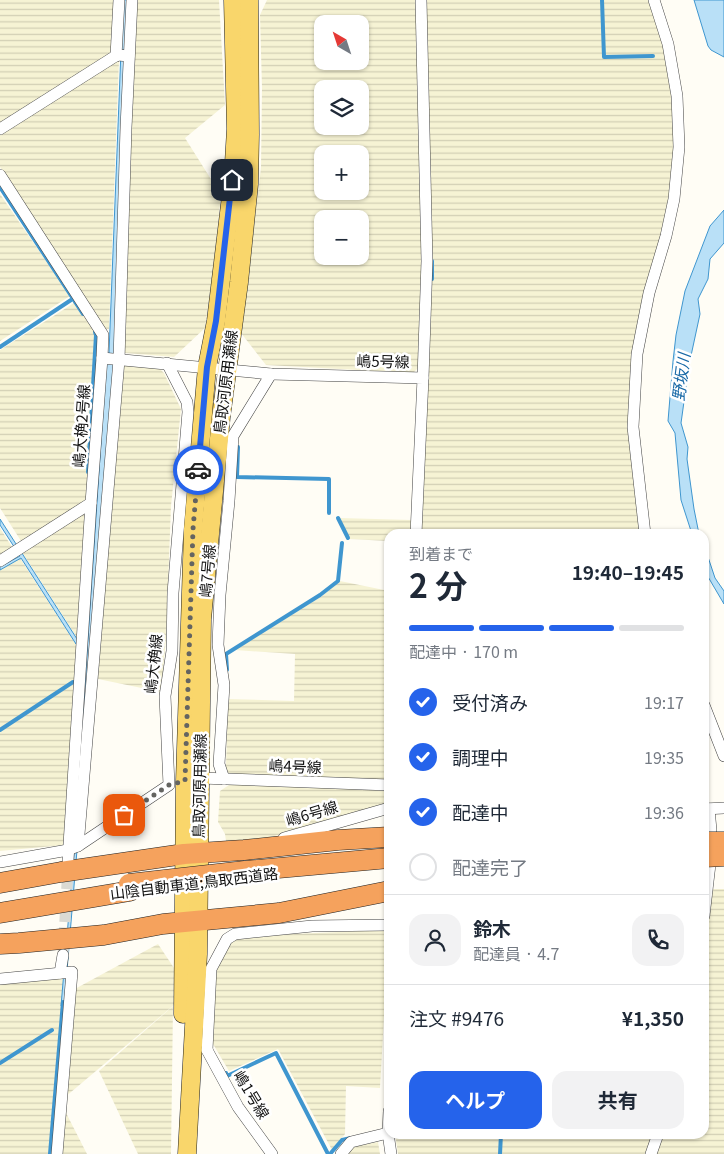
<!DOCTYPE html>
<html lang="ja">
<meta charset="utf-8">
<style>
:root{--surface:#fff;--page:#f2f2f3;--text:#1f2937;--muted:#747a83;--line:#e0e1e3;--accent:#2563eb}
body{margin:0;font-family:Georgia,"Noto Sans JP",serif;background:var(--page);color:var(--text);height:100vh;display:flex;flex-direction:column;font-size:19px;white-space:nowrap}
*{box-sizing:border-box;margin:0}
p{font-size:16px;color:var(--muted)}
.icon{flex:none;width:28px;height:28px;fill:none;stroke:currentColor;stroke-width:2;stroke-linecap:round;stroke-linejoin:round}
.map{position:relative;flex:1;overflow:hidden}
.details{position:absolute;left:384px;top:529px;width:325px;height:610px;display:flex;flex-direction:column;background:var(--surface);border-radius:15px;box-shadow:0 1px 4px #0004}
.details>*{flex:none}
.needle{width:32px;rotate:321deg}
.controls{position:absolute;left:314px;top:15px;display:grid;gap:10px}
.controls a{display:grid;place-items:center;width:55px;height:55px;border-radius:10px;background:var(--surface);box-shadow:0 1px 4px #0004;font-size:25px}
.pin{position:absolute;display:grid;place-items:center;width:42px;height:42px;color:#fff;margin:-21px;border-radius:10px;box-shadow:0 2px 8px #0006}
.courier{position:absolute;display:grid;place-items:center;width:50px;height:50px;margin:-25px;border:4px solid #2563eb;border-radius:50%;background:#fff;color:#222;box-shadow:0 1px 6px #0007}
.overview em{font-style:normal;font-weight:700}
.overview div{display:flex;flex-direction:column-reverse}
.overview{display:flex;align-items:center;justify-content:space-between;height:85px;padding:0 25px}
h1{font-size:32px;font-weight:700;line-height:38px}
.bar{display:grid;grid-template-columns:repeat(4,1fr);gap:8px 5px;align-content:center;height:60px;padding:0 25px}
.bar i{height:6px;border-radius:4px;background:var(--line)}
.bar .on{background:var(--accent)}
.bar p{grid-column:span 4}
.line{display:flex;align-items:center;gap:12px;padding:0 25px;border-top:1px solid var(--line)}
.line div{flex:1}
.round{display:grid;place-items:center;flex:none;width:52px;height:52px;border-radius:15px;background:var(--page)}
ol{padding:0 25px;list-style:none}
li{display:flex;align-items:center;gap:15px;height:55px}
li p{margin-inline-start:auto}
li .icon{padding:5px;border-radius:50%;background:var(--accent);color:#fff;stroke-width:4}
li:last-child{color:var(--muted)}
li i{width:28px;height:28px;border:2px solid var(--line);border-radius:50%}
.button{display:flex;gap:10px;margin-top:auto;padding:10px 25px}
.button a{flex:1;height:58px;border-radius:15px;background:var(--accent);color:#fff;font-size:20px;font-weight:700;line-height:58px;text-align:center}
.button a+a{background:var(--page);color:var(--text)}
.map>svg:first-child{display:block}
.farmland{fill:url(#farmland-rules);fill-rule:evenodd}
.water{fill:#b9e0f7;stroke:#3f96cf}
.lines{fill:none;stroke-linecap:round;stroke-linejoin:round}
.stream{stroke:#3f96cf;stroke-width:4}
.minor-tunnel{stroke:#dbdad3;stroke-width:11;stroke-dasharray:11 5.5;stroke-linecap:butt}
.minor-casing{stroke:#444;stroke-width:12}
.primary-casing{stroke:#222;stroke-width:19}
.motorway-casing{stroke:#222;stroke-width:21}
.minor{stroke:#fff;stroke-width:11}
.primary{stroke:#f9d66b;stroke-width:18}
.motorway{stroke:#f5a25d;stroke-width:20}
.motorway-bridge-casing{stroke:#222;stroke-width:21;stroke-linecap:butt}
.motorway-bridge{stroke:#f5a25d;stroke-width:20}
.done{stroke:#646461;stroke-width:5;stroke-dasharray:0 9}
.route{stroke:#2563eb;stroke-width:6}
.labels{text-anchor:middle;stroke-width:5;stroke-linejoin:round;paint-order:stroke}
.street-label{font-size:15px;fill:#111;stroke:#fff}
.water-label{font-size:16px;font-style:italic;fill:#1768a6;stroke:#fff}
</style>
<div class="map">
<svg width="724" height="1154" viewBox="0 0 724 1154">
<defs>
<pattern id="farmland-rules" width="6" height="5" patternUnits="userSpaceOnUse" patternTransform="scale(1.25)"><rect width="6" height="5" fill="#f6f3d4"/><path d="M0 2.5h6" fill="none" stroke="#d2cfb5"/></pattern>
</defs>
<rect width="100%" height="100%" fill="#fffdf5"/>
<g class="farmland">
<polygon points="0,0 116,0 113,52 0,126"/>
<polygon points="136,0 219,0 225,105 185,138 221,195 213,271 205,328 174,357 125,353 123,341"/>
<path d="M 267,0 L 417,0 L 423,262 L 418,368 L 413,373 L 266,365 L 241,333 L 261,168 L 262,88 L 260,15 ZM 322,24 L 360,24 L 360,61 L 322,61 ZM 322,89 L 360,89 L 360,126 L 322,126 ZM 322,154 L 360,154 L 360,191 L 322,191 ZM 322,219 L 360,219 L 360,256 L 322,256 Z"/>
<polygon points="424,0 649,0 665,46 672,92 675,144 670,195 633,355 642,534 420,534"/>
<polygon points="119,60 109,329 105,329 0,167 0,132"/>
<polygon points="0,194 70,296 0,341"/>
<polygon points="74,303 98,336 88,499 21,541 0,508 0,350"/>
<polygon points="121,365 158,367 164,373 181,409 171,506 166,638 161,692 98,679"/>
<polygon points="86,511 79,641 22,552"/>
<polygon points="339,518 412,520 411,534 389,534 389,541 349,539"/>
<polygon points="0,528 12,547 0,555"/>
<polygon points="18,555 79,649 77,678 0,728 0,566"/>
<polygon points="340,581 389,591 389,782 233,775 228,773 226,767 228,699 294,701 295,654 235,650 322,596"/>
<polygon points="76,682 65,845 0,851 0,731"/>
<polygon points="232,783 389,791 389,805 241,845 226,841 225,834 218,822 220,791"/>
<polygon points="710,889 724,889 724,1154 653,1154 660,1134 704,1134 704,946"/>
<polygon points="385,930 385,998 380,1088 346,1086 345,1134 332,1150 278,1049 229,1071 213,1044 214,970 232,940 292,934"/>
<polygon points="158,944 174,968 174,1005 64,1098 73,990"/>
<polygon points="69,978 54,1154 0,1154 0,983"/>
<polygon points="173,1006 171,1154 138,1154 99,1071"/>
<polygon points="63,1107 87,1154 59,1154"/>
<polygon points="395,1134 654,1134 648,1154 398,1154"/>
<polygon points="378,1142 380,1154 347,1154 352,1147"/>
</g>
<g class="water">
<polygon points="123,0 127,0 114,363 77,850 64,1007 61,1006 74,854 106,364 109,353"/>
<polygon points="694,0 724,0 724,57 711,50 708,46"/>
<polygon points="724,210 724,243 710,259 708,279 698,299 700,314 689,365 682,416 681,423 688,447 687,459 694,509 699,534 692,534 681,500 675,433 668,421 673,361 676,335 685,291 710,226"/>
<polygon points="0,519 77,639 76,644 21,558 0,570 0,567 20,556 0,525"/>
<polygon points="704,545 715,578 724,591 724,604 704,570"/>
</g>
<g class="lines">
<g class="stream">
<polyline points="602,0 604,57 653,56"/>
<polyline points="0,187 83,314"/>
<polyline points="432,279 432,261"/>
<polyline points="0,347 71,300"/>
<polyline points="238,447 237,477 329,479 329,513"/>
<polyline points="88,472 96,335 95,332"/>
<polyline points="338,518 348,538"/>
<polyline points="227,670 226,654 320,595 338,581 342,543"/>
<polyline points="0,730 73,682"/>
<polyline points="0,1063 52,1030"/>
<polyline points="226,1073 227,1076 276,1053 328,1154"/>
<polyline points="50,1154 63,1002"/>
<polyline points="330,1154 342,1140 351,1138"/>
<polyline points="500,1154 501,1134"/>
</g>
<polyline class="minor-tunnel" points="63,955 68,866"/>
<g class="minor-casing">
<g id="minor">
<polyline points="421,0 427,261 423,378"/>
<polyline points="116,56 119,0"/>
<polyline points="0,129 114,57 118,55 129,56"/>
<polyline points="0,175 103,335 102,358"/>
<polyline points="645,534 633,427 637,354 649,293 666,236 674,199 679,147 677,96 668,44 654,0"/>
<polyline points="0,561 91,503 102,358 271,374 423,378 416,534"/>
<polyline points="704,705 724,756"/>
<polyline points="200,778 389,785"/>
<polyline points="224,779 219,764 224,685 218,645 220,595 229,501 233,436 271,374"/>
<polyline points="704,809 724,808"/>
<polyline points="709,809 711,830"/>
<polyline points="284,838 389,808"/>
<polyline points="78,846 119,360 126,128 132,0"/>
<polyline points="68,860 91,503"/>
<polyline points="0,862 68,850 78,846 169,785 165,696 172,651 173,593 188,412 187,402 167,363"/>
<polyline points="704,916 710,864"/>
<polyline points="60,973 63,955"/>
<polyline points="0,979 72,972 57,1154"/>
<polyline points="207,1050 211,969 227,939 235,934 312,926 389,925"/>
<polyline points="207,1050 238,1107 272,1154"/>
<polyline points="389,1111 388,1133 391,1154"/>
<polyline points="341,1154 351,1142 388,1133"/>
<polyline points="651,1154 658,1134"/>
</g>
</g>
<g class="primary-casing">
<g id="primary">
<polyline points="183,1014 185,781 193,529 207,367 216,321 233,180 236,129 233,0"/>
<polyline points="187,1154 198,954 202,619 221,417 239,282 249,184 250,134 249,0"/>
</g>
</g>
<g class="motorway-casing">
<g id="motorway">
<polyline points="245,871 389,858"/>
<polyline points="0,883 61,872 184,854 244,850 338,840 389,837"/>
<polyline points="0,913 130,891"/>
<polyline points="0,944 19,943 104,935 163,924 279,913 389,891"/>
</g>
</g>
<use href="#minor" class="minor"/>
<use href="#primary" class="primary"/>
<use href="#motorway" class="motorway"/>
<g class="motorway-bridge-casing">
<g id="motorway-bridge">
<polyline points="704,842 724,842"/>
<polyline points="704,857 724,856"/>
<polyline points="129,884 245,871"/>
</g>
</g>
<use href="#motorway-bridge" class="motorway-bridge"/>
</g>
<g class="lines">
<polyline class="done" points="124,815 169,785 185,781 193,529 198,470"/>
<polyline class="route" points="198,470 207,367 216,321 232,180"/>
</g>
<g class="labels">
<g class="street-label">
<text transform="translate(383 362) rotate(1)" y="5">嶋5号線</text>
<text transform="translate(226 382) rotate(-83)" y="5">鳥取河原用瀬線</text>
<text transform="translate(82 426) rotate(-86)" y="5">嶋大桷2号線</text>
<text transform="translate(208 571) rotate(-85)" y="5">嶋7号線</text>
<text transform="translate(154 664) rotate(-84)" y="5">嶋大桷線</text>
<text transform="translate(295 767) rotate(2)" y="5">嶋4号線</text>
<text transform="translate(200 786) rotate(-89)" y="5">鳥取河原用瀬線</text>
<text transform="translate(312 814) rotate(-16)" y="5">嶋6号線</text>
<text transform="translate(194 884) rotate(-7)" y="5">山陰自動車道;鳥取西道路</text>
<text transform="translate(251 1095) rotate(59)" y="5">嶋1号線</text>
</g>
<g class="water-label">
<text transform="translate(681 377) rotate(-83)" y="6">野坂川</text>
</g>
</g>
</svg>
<div class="controls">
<a><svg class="needle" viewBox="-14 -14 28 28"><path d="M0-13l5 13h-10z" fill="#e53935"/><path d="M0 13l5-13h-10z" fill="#747a83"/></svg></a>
<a><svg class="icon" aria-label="layers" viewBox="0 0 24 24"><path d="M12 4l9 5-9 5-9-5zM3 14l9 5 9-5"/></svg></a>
<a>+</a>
<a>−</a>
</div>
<div class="pin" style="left:124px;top:815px;background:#ea580c"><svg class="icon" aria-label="bag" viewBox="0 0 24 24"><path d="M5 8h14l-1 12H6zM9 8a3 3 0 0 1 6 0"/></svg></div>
<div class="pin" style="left:232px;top:180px;background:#1f2937"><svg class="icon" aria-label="home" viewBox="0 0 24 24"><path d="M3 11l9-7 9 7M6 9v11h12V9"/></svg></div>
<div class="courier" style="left:198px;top:470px"><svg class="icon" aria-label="car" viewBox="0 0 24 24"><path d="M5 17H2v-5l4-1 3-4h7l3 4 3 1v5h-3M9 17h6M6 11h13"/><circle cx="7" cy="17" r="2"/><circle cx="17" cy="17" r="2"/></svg></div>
<section class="details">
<div class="overview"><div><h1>2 分</h1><p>到着まで</p></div><em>19:40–19:45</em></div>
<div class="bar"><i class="on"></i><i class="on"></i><i class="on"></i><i></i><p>配達中 · 170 m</p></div>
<ol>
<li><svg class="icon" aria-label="check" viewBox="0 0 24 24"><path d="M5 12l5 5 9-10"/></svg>受付済み<p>19:17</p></li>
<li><svg class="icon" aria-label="check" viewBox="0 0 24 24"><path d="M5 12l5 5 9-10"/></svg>調理中<p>19:35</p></li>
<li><svg class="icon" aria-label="check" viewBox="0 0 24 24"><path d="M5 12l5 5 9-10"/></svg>配達中<p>19:36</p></li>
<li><i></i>配達完了</li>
</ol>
<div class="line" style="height:90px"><a class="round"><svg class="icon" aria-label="person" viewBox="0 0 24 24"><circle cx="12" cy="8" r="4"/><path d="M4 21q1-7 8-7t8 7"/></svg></a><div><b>鈴木</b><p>配達員 · 4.7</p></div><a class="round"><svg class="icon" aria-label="phone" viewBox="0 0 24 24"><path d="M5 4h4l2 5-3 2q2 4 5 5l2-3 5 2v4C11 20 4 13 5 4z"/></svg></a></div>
<div class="line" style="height:65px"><div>注文 #9476</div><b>¥1,350</b></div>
<div class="button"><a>ヘルプ</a><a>共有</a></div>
</section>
</div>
